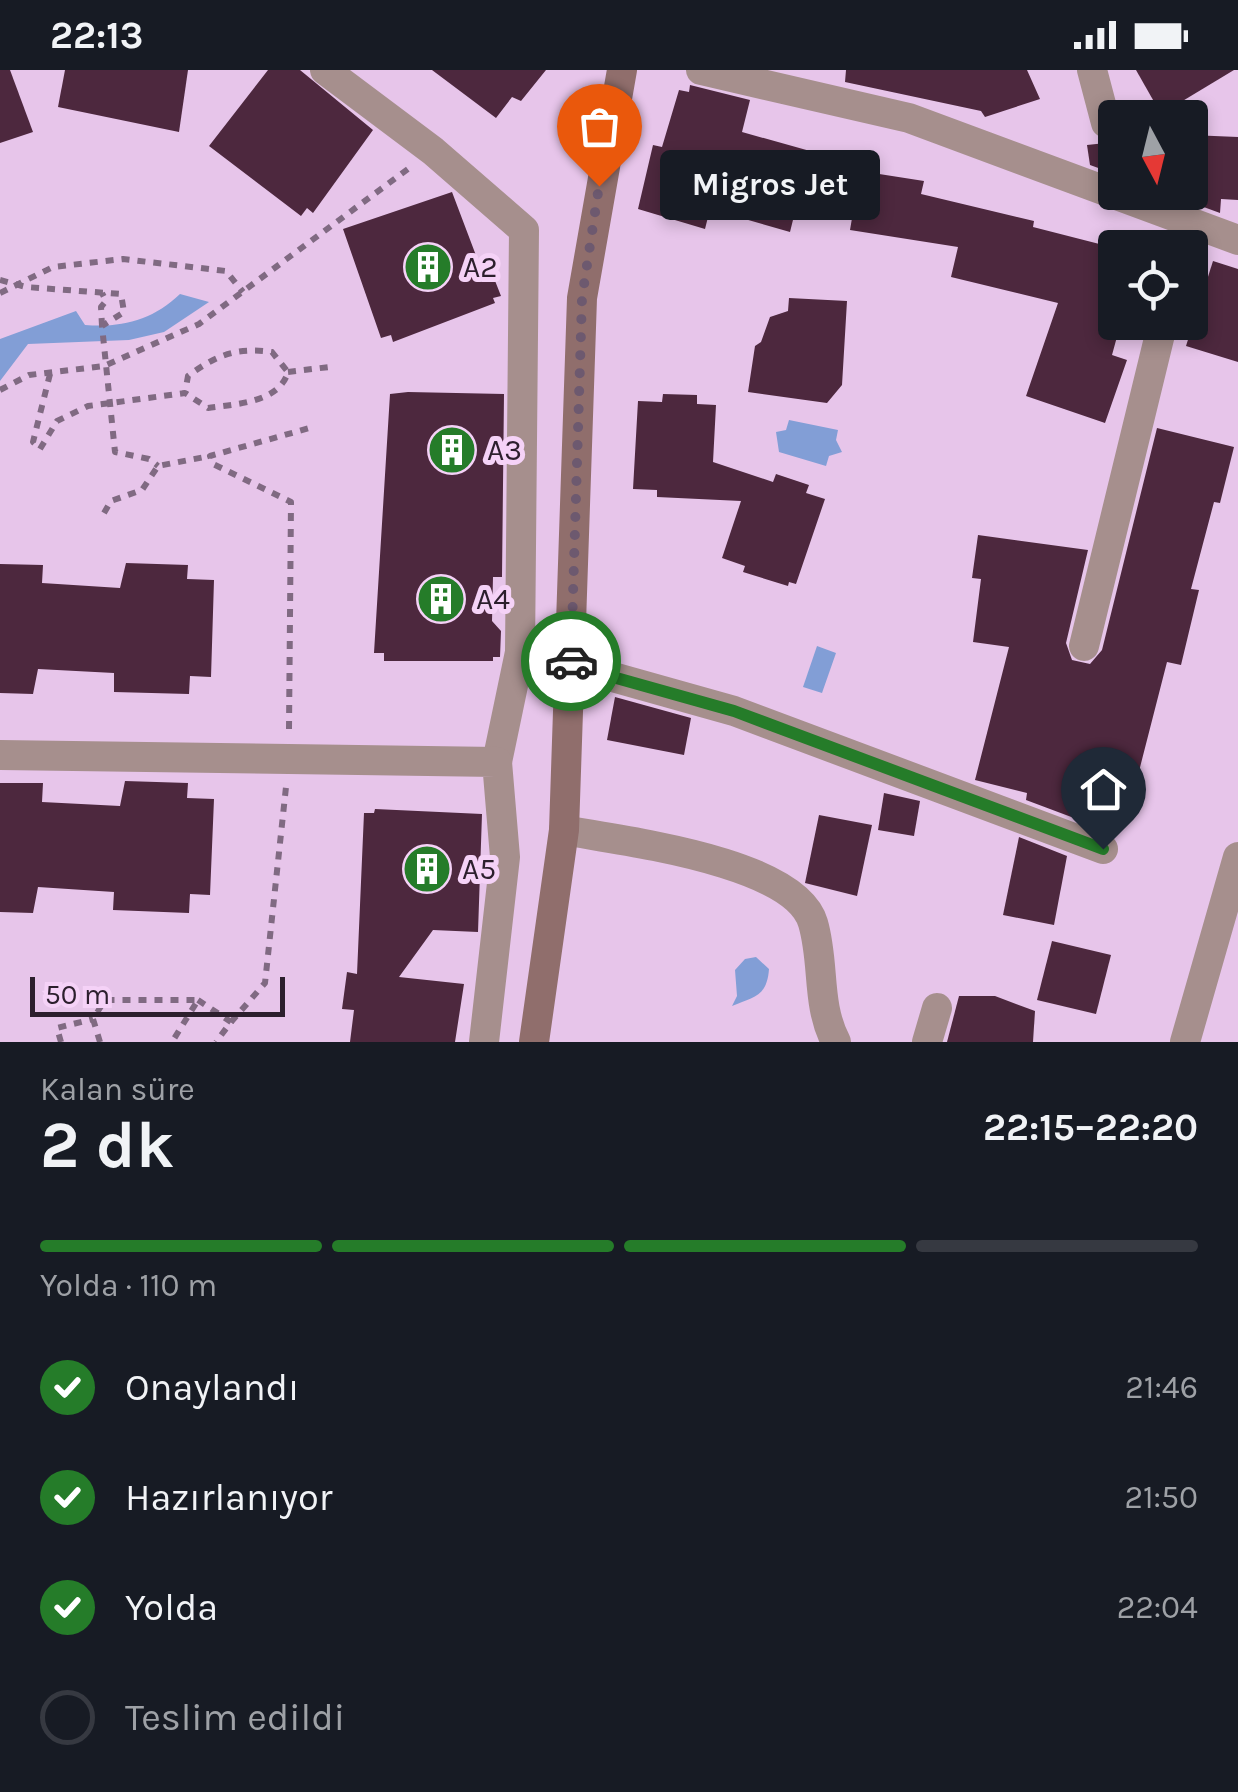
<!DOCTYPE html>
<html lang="tr">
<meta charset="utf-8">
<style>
:root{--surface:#171b24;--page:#242831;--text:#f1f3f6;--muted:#9ea1a6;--line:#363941;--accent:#257c29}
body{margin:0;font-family:Karla,sans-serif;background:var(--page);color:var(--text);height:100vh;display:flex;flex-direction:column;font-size:38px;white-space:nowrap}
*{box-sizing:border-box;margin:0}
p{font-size:32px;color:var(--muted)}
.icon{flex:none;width:55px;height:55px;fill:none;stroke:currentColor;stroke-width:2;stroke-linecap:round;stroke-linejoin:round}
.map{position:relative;height:972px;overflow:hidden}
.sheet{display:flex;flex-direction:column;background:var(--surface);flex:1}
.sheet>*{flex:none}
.needle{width:65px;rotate:173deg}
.buttons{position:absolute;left:1098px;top:30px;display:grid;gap:20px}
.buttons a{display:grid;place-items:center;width:110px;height:110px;border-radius:10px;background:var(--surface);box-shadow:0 5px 15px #0003;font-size:50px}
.scale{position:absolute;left:30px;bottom:25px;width:255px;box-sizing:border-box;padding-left:10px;border:5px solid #2c1f2d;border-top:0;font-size:28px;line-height:35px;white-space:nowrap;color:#2c1f2d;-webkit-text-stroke:8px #f5d2f7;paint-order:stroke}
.pin{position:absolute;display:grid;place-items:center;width:85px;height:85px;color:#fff;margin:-102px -42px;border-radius:50% 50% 50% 0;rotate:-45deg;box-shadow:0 0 10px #0007}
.pin .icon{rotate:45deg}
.courier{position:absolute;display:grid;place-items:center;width:100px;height:100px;margin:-50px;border:8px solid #257c29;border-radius:50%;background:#fff;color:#222;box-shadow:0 2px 12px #0007}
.bubble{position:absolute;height:70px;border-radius:10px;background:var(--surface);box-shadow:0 5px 15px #0003;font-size:32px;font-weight:700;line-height:70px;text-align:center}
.headline em{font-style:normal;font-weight:700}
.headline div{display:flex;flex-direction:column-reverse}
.headline{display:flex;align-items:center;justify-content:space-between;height:170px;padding:0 40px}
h1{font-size:65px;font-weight:700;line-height:75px}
.bar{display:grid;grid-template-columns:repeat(4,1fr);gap:15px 10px;align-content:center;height:120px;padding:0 40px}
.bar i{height:12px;border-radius:8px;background:var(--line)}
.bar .current{background:var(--accent)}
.bar p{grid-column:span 4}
ol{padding:0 40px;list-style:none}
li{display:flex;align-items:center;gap:30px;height:110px}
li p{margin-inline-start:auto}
li .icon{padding:10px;border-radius:50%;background:var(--accent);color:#fff;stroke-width:4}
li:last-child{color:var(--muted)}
li i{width:55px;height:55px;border:5px solid var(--line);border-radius:50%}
.status{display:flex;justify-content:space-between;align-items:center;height:70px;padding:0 50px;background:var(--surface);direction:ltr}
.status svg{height:28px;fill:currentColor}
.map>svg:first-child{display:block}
.water{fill:#829ed6}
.building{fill:#4d283e}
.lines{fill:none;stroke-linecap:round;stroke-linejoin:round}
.path{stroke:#806a82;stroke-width:6;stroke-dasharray:8 8;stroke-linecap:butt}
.street{stroke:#a68f8d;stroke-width:30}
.secondary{stroke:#906e6c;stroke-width:30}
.done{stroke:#6d596f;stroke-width:10;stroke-dasharray:0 18}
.route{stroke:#257c29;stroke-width:12}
.labels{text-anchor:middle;stroke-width:10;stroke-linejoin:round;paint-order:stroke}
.poi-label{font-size:30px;fill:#2c1f2d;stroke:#f5d2f7;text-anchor:start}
</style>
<div class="status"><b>22:13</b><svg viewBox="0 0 49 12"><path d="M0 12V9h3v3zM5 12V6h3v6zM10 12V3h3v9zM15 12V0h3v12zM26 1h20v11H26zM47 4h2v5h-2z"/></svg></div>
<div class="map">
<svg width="1238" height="972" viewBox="0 0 1238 972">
<rect width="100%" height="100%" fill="#e7c5ea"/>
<g class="water">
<path d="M 180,224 L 209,232 L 164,262 L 129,270 L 28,274 L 0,311 L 0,269 L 76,241 L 85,255 C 122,258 153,250 180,224 Z"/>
<polygon points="789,350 838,360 836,370 842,382 829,386 826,396 779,382 776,362 786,360"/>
<polygon points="817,576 836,583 822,623 803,617"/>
<path d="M 756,887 L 769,899 C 767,928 752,927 732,936 L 737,926 L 735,900 L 745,889 Z"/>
</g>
<g class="building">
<polygon points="0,0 10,0 33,62 0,73"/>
<polygon points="65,0 188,0 179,62 58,37"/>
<polygon points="268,0 300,0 373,60 313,143 307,138 301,146 209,76"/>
<polygon points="432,0 546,0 521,31 512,27 496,48"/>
<polygon points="846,0 1027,0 1040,29 985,47 981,41 845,12"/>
<polygon points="1136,0 1234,0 1161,44"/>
<polygon points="690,15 750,30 742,62 810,81 790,162 710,139 705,159 638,139 653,75 662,77 679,20 689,22"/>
<polygon points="1190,65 1238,67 1238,130 1221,129 1220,143 1190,132"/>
<polygon points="1115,72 1115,104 1090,95 1087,75"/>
<polygon points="860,101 924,111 921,124 1034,151 1033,157 1115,178 1115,252 1121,252 1112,285 1127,290 1105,353 1026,326 1058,233 951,207 958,177 850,160"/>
<polygon points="452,122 480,196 490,198 501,226 493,228 495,233 393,272 391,265 381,268 343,159"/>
<polygon points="1213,191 1238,199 1238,292 1186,276"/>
<polygon points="789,228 847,231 842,315 827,333 748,322 755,276 761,272 770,247 788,241"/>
<polygon points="408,322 504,324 502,507 493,507 492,551 501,561 500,587 493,587 493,591 384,591 384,583 374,583 390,324"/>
<polygon points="663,324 697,325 697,334 716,335 713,392 773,412 776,404 809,415 806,423 825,429 796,514 789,512 788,516 743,502 745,496 722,488 741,431 657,427 657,420 633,419 638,331 662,332"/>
<polygon points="1157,358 1234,377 1220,433 1214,432 1191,519 1199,520 1181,595 1167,592 1127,748 1077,736 1074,748 1026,730 1027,723 975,710 1009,577 973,572 981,509 972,508 978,465 1088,480 1066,573 1072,590 1090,594 1102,580"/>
<polygon points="126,493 188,495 187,509 214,510 211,607 190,606 189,624 114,622 114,603 38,599 33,624 0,623 0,494 43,495 42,513 120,518"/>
<polygon points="615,627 691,648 684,685 607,670"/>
<polygon points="125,711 188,713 187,728 214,729 210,825 190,824 189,843 113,840 114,822 38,817 33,843 0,842 0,713 43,713 42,732 120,736"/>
<polygon points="884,723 920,731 914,766 878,760"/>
<polygon points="375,739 482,744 478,862 433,860 399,907 464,914 455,972 350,972 354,940 342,939 347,902 357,904 364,743 374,743"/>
<polygon points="819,745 872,755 857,826 805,813"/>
<polygon points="1019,767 1067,786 1054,855 1003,845"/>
<polygon points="1052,871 1111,885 1096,944 1037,930"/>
<polygon points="959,926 995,926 1035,941 1033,972 947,972"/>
</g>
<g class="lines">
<g class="path">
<polyline points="0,210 26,217 121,224 124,242 102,256 115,382 149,389 158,396"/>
<polyline points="0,223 53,197 123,189 226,201 243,222"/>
<polyline points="102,256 101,237 106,231 102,223"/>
<polyline points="288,302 329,297"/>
<path d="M 50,304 L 33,372 L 40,379 L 57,351 L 88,336 L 185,323 L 208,338 C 235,334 279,333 288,302 L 272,282 C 237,277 216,285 188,306 L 185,323"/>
<polyline points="0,320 29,305 104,296 199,254 408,99"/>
<polyline points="104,443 111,431 142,420 158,396 210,386"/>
<polyline points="289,659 291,432 213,394 210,386 313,357"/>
<polyline points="198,930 231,952 216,972"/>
<polyline points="231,952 265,913 286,717"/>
<polyline points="61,972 57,958 93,949"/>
<polyline points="100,972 93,949 105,930 198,930 172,972"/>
</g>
<g class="street">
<polyline points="325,0 433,81 524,160 520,582 497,692"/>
<polyline points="701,0 909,48 1238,170"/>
<polyline points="1092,0 1106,53"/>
<polyline points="1084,576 1163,252"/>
<polyline points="570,595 734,641 1103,779"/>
<polyline points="0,685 497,692 505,787 484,972"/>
<path d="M 564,760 C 622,771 795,791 813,853 C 825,894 816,934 836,972"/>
<polyline points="927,972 937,938"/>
<polyline points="1185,972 1238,787"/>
</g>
<polyline class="secondary" points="534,972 564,760 582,228 622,0"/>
</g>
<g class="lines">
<polyline class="done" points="571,591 582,228 599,116"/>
<polyline class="route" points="571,591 570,595 734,641 1103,779"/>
</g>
<defs>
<g id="building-disc" transform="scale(2.5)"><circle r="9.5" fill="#257c29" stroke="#f5d2f7"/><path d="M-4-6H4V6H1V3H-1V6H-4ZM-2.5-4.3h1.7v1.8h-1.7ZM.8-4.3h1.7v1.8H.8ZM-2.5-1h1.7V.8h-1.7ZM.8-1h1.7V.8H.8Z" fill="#fff"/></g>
</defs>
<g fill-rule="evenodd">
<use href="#building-disc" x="428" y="197"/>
<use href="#building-disc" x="452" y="380"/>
<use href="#building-disc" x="441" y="529"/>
<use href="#building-disc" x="427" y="799"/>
</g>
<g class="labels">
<g class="poi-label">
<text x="463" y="207">A2</text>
<text x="487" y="390">A3</text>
<text x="476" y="539">A4</text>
<text x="462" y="809">A5</text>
</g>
</g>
</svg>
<div class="buttons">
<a><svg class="needle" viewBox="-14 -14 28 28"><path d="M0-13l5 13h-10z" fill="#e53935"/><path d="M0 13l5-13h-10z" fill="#9ea1a6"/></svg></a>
<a><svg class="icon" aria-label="locate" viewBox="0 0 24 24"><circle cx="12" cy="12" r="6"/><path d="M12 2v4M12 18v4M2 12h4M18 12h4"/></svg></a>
</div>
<div class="scale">50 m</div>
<div class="pin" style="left:599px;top:116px;background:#ea580c"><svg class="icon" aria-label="bag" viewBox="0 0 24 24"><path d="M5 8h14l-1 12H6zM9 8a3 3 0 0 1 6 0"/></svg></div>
<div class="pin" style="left:1103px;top:779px;background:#1f2937"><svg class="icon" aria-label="home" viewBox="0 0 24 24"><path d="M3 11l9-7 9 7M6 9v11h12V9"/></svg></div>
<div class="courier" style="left:571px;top:591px"><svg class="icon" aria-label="car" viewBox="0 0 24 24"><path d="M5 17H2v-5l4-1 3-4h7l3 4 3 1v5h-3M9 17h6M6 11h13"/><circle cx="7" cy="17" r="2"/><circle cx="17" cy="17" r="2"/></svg></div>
<div class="bubble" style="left:660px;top:80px;width:220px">Migros Jet</div>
</div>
<section class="sheet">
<div class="headline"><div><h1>2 dk</h1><p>Kalan süre</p></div><em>22:15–22:20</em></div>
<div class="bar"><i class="current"></i><i class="current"></i><i class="current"></i><i></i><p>Yolda · 110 m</p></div>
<ol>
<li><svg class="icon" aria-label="check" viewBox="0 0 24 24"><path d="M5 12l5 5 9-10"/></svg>Onaylandı<p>21:46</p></li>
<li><svg class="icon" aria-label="check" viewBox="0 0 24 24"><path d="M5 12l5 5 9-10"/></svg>Hazırlanıyor<p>21:50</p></li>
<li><svg class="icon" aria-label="check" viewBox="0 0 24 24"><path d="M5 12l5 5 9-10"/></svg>Yolda<p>22:04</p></li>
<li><i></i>Teslim edildi</li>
</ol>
</section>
